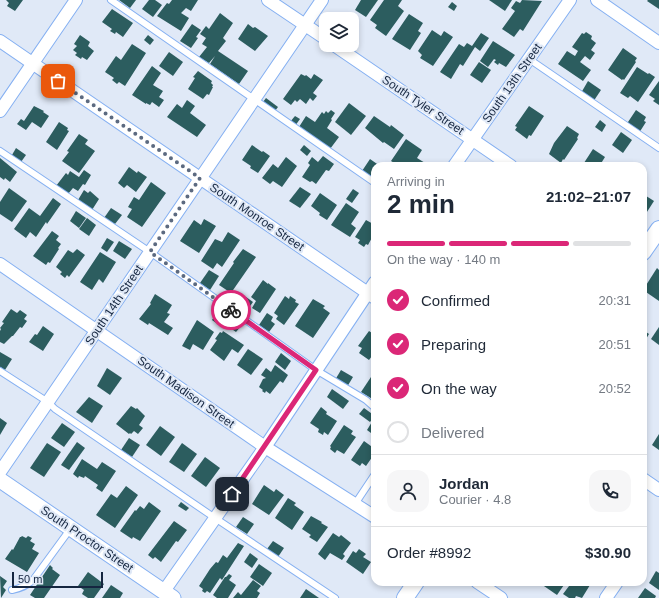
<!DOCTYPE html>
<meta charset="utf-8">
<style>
:root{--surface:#fff;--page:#f6f6f7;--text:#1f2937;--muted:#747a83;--line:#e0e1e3;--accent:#db2777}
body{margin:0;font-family:Arial,sans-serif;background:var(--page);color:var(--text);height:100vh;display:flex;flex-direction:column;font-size:15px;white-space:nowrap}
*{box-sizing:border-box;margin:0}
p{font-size:13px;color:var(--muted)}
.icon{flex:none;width:22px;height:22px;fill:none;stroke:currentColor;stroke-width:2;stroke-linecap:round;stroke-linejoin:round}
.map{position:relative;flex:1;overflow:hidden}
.details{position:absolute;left:371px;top:162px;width:276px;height:424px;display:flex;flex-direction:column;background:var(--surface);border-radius:12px;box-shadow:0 2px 6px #0003}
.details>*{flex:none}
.controls{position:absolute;left:319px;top:12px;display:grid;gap:8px}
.controls a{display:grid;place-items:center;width:40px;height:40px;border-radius:8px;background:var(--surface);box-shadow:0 2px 6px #0003;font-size:20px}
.scale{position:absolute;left:12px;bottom:10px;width:91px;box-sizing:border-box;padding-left:4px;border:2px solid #152640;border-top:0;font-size:11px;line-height:14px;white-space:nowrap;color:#152640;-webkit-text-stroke:3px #e0e9f7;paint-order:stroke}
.pin{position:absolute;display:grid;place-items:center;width:34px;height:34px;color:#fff;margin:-17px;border-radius:8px;box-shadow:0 2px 6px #0006}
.courier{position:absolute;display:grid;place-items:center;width:40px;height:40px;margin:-20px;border:3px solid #db2777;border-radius:50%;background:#fff;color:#222;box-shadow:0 1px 5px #0007}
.summary em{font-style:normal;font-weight:600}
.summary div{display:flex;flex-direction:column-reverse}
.summary{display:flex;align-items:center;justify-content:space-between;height:68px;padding:0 16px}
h1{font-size:26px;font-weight:600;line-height:30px}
.bar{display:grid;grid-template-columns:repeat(4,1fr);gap:6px 4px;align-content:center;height:48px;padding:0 16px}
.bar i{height:5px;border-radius:3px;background:var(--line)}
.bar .active{background:var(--accent)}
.bar p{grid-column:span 4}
.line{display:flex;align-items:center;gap:10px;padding:0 16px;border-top:1px solid var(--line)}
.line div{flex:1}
.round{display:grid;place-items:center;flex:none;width:42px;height:42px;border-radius:12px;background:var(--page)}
ol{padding:0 16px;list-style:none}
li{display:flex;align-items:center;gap:12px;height:44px}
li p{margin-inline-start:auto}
li .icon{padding:4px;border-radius:50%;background:var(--accent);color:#fff;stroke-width:4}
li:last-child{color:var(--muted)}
li i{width:22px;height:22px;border:2px solid var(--line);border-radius:50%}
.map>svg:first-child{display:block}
.building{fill:#2c5d5f}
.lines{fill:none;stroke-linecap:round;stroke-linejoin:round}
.service-casing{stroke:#85b0f2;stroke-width:8}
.minor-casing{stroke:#85b0f2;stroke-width:14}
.tertiary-casing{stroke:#85b0f2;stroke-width:17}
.secondary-casing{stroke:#85b0f2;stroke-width:18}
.service{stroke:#fff;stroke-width:6}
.minor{stroke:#fff;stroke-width:12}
.tertiary{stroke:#fff;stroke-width:15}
.secondary{stroke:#fff;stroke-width:16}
.done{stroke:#5c6a80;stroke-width:4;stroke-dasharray:0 7.2}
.route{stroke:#db2777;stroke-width:5}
.labels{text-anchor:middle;stroke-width:4;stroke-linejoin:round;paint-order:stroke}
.street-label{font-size:12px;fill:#152640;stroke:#e0e9f7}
</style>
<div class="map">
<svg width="659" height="598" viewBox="0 0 659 598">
<rect width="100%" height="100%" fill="#e0e9f7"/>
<g class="building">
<polygon points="6,0 23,0 15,11 7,6 9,3"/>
<polygon points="119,0 136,0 130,8"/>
<polygon points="149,0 155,0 162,5 153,17 142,9"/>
<polygon points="172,0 198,0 191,11 186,8 181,13 189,18 181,31 157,16 167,3 169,4"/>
<polygon points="361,0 378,0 366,17 355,10"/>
<polygon points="384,0 402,0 398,6 404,11 386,36 375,28 377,25 370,20"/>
<polygon points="489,0 512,0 505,11"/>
<polygon points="522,0 542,1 523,31 520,29 514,37 502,29 515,11 511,8 516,1 520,3"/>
<polygon points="648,0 659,0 659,9 647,1"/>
<polygon points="452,2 457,6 454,11 448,7"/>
<polygon points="112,9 133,23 123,37 116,32 115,34 110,31 112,29 102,22"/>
<polygon points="220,13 233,23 223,38 226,41 218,51 248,71 239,84 210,64 215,56 209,63 199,57 207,47 202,44 206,38 200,34 206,26 209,29"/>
<polygon points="409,14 423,23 418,31 421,33 410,50 392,39"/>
<polygon points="192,24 201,30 196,37 198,38 191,48 180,41"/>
<polygon points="248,24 253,28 255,27 268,36 255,51 238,39"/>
<polygon points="432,30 441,36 444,31 453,37 433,66 420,58 422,55 418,51"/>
<polygon points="586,32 592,36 591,39 596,43 591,50 595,53 590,60 585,56 580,62 591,70 583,81 558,64 567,51 575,56 578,51 572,47 582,33 584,34"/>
<polygon points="481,33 489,38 480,51 475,47 463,66 460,64 451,79 440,72 459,44 464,47 467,43 472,46"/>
<polygon points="80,35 90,42 88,46 94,51 87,60 82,57 81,59 75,55 77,53 73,50 77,46 74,44"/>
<polygon points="148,35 154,40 150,45 144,40"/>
<polygon points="493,41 515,55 506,67 499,63 498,65 494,62 496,60 494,59 488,67 480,61"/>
<polygon points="132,44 146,53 125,86 119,82 117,84 112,80 114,78 105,72 116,56 121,60"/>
<polygon points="623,48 637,58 635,61 636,62 624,80 623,79 622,80 608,70"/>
<polygon points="169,52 183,62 173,76 159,66"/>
<polygon points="479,62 491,70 482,83 470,75"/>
<polygon points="152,66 161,73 153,85 163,91 159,97 164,100 159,107 152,102 150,105 146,103 146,104 132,95"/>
<polygon points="637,67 648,74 649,73 655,77 638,102 630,96 628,98 620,93"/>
<polygon points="198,71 212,81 211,83 213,85 212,87 213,87 209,95 207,94 203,99 188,89 195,78 193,77"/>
<polygon points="301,74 305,76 306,75 311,79 314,74 323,80 313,93 317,96 313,101 310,98 306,104 300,99 297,102 295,100 291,105 283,99"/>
<polygon points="588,81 601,90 593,102 581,93"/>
<polygon points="659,81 659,105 653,101 655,99 649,95"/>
<polygon points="266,98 278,107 275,111 263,102"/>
<polygon points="187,100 195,106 190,113 206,125 197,137 167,117 177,104 182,108"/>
<polygon points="349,103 366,116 351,135 335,122"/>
<polygon points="34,106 44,111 43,112 49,116 41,128 32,122 26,130 17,124 21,119 24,121"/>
<polygon points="529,106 544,116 531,136 529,135 527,139 515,130 517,127 515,126"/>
<polygon points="331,110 335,113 331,119 332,120 327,128 339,137 330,149 299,127 306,116 315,122 322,112 324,114 326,111 328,113"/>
<polygon points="636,110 646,117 644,121 646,122 639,133 626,125"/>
<polygon points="295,116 300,119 295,126 290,122"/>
<polygon points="374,116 390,127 391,125 404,135 394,149 384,142 383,143 365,128"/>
<polygon points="600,120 606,125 602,132 595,127"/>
<polygon points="59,122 68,128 67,130 69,131 57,150 46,142"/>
<polygon points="567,126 579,134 577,138 578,139 564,160 563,159 561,163 549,154 554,143"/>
<polygon points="621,132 632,140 623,153 612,145"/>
<polygon points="79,134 88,140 85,144 95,151 79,173 62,161 69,152 67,151"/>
<polygon points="406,139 422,150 417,158 430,166 399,166 391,161"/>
<polygon points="252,145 262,152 263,151 270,156 258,173 250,168 251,166 242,160"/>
<polygon points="304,145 311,151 307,156 300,150"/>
<polygon points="16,148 26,155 21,162 12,155"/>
<polygon points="593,149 605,157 600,165 602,166 582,166"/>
<polygon points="323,156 334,164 329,171 326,170 316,184 312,181 310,182 302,177 310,165 308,163 312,157 318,162"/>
<polygon points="286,157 297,166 282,187 273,181 270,184 262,178 273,164 278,168"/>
<polygon points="0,158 17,172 10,182 5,178 4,180 0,177"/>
<polygon points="370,159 380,166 375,166 374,179 362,171"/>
<polygon points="129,167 137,173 138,171 147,177 136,192 127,185 124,188 118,183"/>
<polygon points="84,170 91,175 85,185 83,184 78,191 73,188 68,194 56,186 66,173 68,175 70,171 79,177"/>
<polygon points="151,182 166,193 142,227 127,217 132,209 128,207 134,197 139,200"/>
<polygon points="300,187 311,194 300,208 289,201"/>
<polygon points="9,188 27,201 12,222 0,214 0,202"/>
<polygon points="353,189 359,193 352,203 346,199"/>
<polygon points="84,190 88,193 90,191 99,199 92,210 78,200"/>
<polygon points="320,193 337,205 327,220 319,215 320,213 311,206"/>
<polygon points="643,194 654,201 645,215 643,214"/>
<polygon points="53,198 61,204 47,224 46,222 36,237 30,232 26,238 14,229 29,208 40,216"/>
<polygon points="346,203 359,212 351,224 356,228 350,237 331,225"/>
<polygon points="111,208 122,215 115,224 104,218"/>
<polygon points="76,211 86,218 79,228 70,221"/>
<polygon points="87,218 96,225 89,236 79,229"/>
<polygon points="204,219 216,226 199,253 180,241 194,220 201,225"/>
<polygon points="366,220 375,225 375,235 374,234 368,245 366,244 364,247 358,243 360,240 355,237"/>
<polygon points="52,231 59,236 56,240 61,244 58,248 59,249 50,263 48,262 46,265 33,256"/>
<polygon points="228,232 240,240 222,267 217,263 213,269 201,261 215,239 222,242"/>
<polygon points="107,238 114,242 107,252 101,248"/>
<polygon points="119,241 132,249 125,259 113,251"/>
<polygon points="77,249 85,255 69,277 67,275 65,278 60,274 62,272 56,267 68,250 73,253"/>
<polygon points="243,249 256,257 231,293 219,285 234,263 233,262"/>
<polygon points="100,252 116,262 103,283 99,279 92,290 80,282"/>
<polygon points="657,268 659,270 659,301 643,290"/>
<polygon points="209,270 219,276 210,290 200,283"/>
<polygon points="263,280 268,284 268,283 276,289 260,313 252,308 256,301 251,297"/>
<polygon points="155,294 172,305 167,313 170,314 164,322 173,328 168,335 149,323 148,325 139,319 151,304 150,303"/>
<polygon points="285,296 289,299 290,296 296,300 295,302 299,304 284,325 276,319 278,316 274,313"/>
<polygon points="246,297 253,302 245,313 238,308"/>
<polygon points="313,299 325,306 323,308 330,313 313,338 295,326"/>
<polygon points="11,309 17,313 20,310 27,315 24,319 27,321 22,328 20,327 13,336 12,336 4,344 0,342 0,331 1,329 0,328 4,323 2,322"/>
<polygon points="219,310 229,317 222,327 212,320"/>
<polygon points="267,313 273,317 271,321 275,324 269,332 259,325"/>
<polygon points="232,318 241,326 236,332 226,325"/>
<polygon points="197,320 214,332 203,350 193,344 190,350 182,346"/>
<polygon points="43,326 54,334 43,351 29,342 35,334 37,335"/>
<polygon points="659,327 659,345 651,339"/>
<polygon points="643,330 649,334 643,344"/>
<polygon points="223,331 244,345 238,353 232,349 224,361 210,350 217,340 215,339 220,332 222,333"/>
<polygon points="369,331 375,335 375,358 372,356 369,360 359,353 362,348 358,346"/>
<polygon points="248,349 263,359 251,375 237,365"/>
<polygon points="0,352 12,359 5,370 0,367"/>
<polygon points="281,353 291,361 285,370 275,362"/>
<polygon points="275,365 288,375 283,383 280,381 270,394 266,391 265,393 262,391 263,390 259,387 263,379 266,378 261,375 266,368 271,372"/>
<polygon points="107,368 122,378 110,395 97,386"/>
<polygon points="341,370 353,377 347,387 335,380"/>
<polygon points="375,371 375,399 374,400 361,392"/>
<polygon points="332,389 349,401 343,409 327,397"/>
<polygon points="89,397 103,406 92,423 76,412"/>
<polygon points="131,406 136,409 137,408 145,416 139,425 143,428 138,434 134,431 131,434 130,433 129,434 116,424"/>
<polygon points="321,407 327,412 326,414 337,421 328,435 324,432 323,435 318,432 319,429 310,423"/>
<polygon points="364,408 375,416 370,422 359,414"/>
<polygon points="375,417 375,436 367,430"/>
<polygon points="0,418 7,423 0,435"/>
<polygon points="62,423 75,432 64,447 51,438"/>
<polygon points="344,425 353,431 351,434 356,437 344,454 337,450 335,453 330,449 331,447 330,446"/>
<polygon points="160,426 175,437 161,456 146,445"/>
<polygon points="659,434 659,450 652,445"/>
<polygon points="129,438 140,445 132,457 121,450"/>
<polygon points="364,441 375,449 375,453 366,466 362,463 360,466 351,460"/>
<polygon points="77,442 85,448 69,470 61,465"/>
<polygon points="47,443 61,452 44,477 30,468"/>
<polygon points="182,443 197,454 184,472 169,462"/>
<polygon points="205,457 220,468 206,487 191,476"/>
<polygon points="82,459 97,469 102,462 116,471 102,492 96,488 98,485 85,476 84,478 79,476 78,478 73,474"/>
<polygon points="264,485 274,492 276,489 284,495 269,515 252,504"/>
<polygon points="126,486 138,495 115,528 96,515 111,494 117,498"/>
<polygon points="288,498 296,503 294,505 304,512 292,530 275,518"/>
<polygon points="149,502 161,511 140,541 133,537 132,539 120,531 135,510 136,511 140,506 144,509"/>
<polygon points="181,502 189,508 186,511 178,506"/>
<polygon points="311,516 322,522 321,523 328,527 317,542 309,537 311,535 302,529"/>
<polygon points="243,517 254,524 247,534 236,527"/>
<polygon points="174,521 187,530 178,542 176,541 161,562 155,557 153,559 148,555"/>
<polygon points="333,533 339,537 341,535 351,543 343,554 345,556 342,560 330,553 325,560 318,554"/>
<polygon points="22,536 26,538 28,536 32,538 30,541 35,544 32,549 39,553 27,572 5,559 12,549 13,550 20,537 21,537"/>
<polygon points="273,541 284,548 278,557 267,549"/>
<polygon points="238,543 244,546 222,580 220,578 210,593 207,591 205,593 202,591 203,589 199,586 210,569 216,562 218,563 223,555 227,558"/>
<polygon points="359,549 366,554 363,557 371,562 363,574 346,562 353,551 356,553"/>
<polygon points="250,553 258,559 252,568 244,562"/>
<polygon points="259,564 272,573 263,586 250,577"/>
<polygon points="50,565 53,568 52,569 60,575 44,598 35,598 30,595"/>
<polygon points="656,571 659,573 659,590 649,583"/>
<polygon points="88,572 104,584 94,598 88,598 82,594 84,590 78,586"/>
<polygon points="229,574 232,576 229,580 236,585 228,598 217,598 213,595 225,577 226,577"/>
<polygon points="0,576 7,581 3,587 6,590 1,598"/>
<polygon points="253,580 261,586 257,591 260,593 257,598 233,598 238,592 241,595"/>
<polygon points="543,582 566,582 557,595 541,584"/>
<polygon points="572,582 585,582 590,585 582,598 576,596 575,598 569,598 563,594"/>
<polygon points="111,585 123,593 120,598 102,598"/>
<polygon points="645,588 656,596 655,598 638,598"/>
<polygon points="306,589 319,598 300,598"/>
</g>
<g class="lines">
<g class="service-casing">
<g id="service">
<polyline points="111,0 375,183"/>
<polyline points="529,59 659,148"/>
<polyline points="0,151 150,252 316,370 366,400 375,408"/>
<polyline points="0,371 48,402 55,409 215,518 335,598"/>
<polyline points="355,504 375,474"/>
<path d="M 12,590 C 21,588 27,586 33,580 L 71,528"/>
</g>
</g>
<g class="minor-casing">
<g id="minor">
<polyline points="268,0 326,39"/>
<polyline points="597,0 659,43"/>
<polyline points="0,41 375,298"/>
<polyline points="334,45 511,166"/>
<polyline points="0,111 76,0"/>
<polyline points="454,166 570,0"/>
<polyline points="0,264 265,447 375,517"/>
<polyline points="0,472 322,0"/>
<polyline points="643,479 659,490"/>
<polyline points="477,582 501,598"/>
<polyline points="164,591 265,447 375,282"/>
<polyline points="606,598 617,582"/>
</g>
</g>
<g class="tertiary-casing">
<polyline id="tertiary" points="0,480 173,598"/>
</g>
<g class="secondary-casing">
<g id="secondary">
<polyline points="643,252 659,229"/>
<polyline points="405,598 416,582"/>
</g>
</g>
<use href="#service" class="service"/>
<use href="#minor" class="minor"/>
<use href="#tertiary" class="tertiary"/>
<use href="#secondary" class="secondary"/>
</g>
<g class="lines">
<polyline class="done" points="58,81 200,178 150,252 231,310"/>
<polyline class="route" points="231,310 316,370 232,494"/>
</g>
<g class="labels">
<g class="street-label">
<text transform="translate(512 83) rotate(-55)" y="4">South 13th Street</text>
<text transform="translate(423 105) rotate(34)" y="4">South Tyler Street</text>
<text transform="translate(257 217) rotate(34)" y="4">South Monroe Street</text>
<text transform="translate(114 305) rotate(-56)" y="4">South 14th Street</text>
<text transform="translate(186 392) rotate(35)" y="4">South Madison Street</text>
<text transform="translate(87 539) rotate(34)" y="4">South Proctor Street</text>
</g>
</g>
</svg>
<div class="controls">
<a><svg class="icon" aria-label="layers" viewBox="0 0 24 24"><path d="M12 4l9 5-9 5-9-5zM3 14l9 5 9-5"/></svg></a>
</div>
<div class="scale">50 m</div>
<div class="pin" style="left:58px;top:81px;background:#ea580c"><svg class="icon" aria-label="bag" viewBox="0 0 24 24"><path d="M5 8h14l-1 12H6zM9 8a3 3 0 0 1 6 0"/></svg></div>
<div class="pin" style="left:232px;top:494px;background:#1f2937"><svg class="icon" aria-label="home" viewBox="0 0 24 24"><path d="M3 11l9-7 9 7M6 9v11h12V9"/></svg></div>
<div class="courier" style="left:231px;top:310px"><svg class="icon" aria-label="bike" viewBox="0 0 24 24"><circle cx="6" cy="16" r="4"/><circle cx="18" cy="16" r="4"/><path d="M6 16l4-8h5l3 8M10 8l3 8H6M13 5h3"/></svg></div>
<section class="details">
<div class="summary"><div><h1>2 min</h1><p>Arriving in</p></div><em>21:02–21:07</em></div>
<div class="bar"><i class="active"></i><i class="active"></i><i class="active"></i><i></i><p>On the way · 140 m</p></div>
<ol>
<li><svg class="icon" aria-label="check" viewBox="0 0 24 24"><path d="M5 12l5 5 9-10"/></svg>Confirmed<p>20:31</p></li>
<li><svg class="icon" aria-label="check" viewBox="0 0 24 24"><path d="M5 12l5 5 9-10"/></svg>Preparing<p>20:51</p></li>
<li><svg class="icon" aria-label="check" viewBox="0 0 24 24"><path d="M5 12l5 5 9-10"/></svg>On the way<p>20:52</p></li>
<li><i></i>Delivered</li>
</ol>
<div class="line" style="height:72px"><a class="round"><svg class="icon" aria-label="person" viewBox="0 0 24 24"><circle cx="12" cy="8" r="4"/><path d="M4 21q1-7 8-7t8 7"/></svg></a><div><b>Jordan</b><p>Courier · 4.8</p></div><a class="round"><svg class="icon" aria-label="phone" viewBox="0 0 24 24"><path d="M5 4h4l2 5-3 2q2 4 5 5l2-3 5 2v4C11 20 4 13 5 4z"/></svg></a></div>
<div class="line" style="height:52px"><div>Order #8992</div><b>$30.90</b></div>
</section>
</div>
